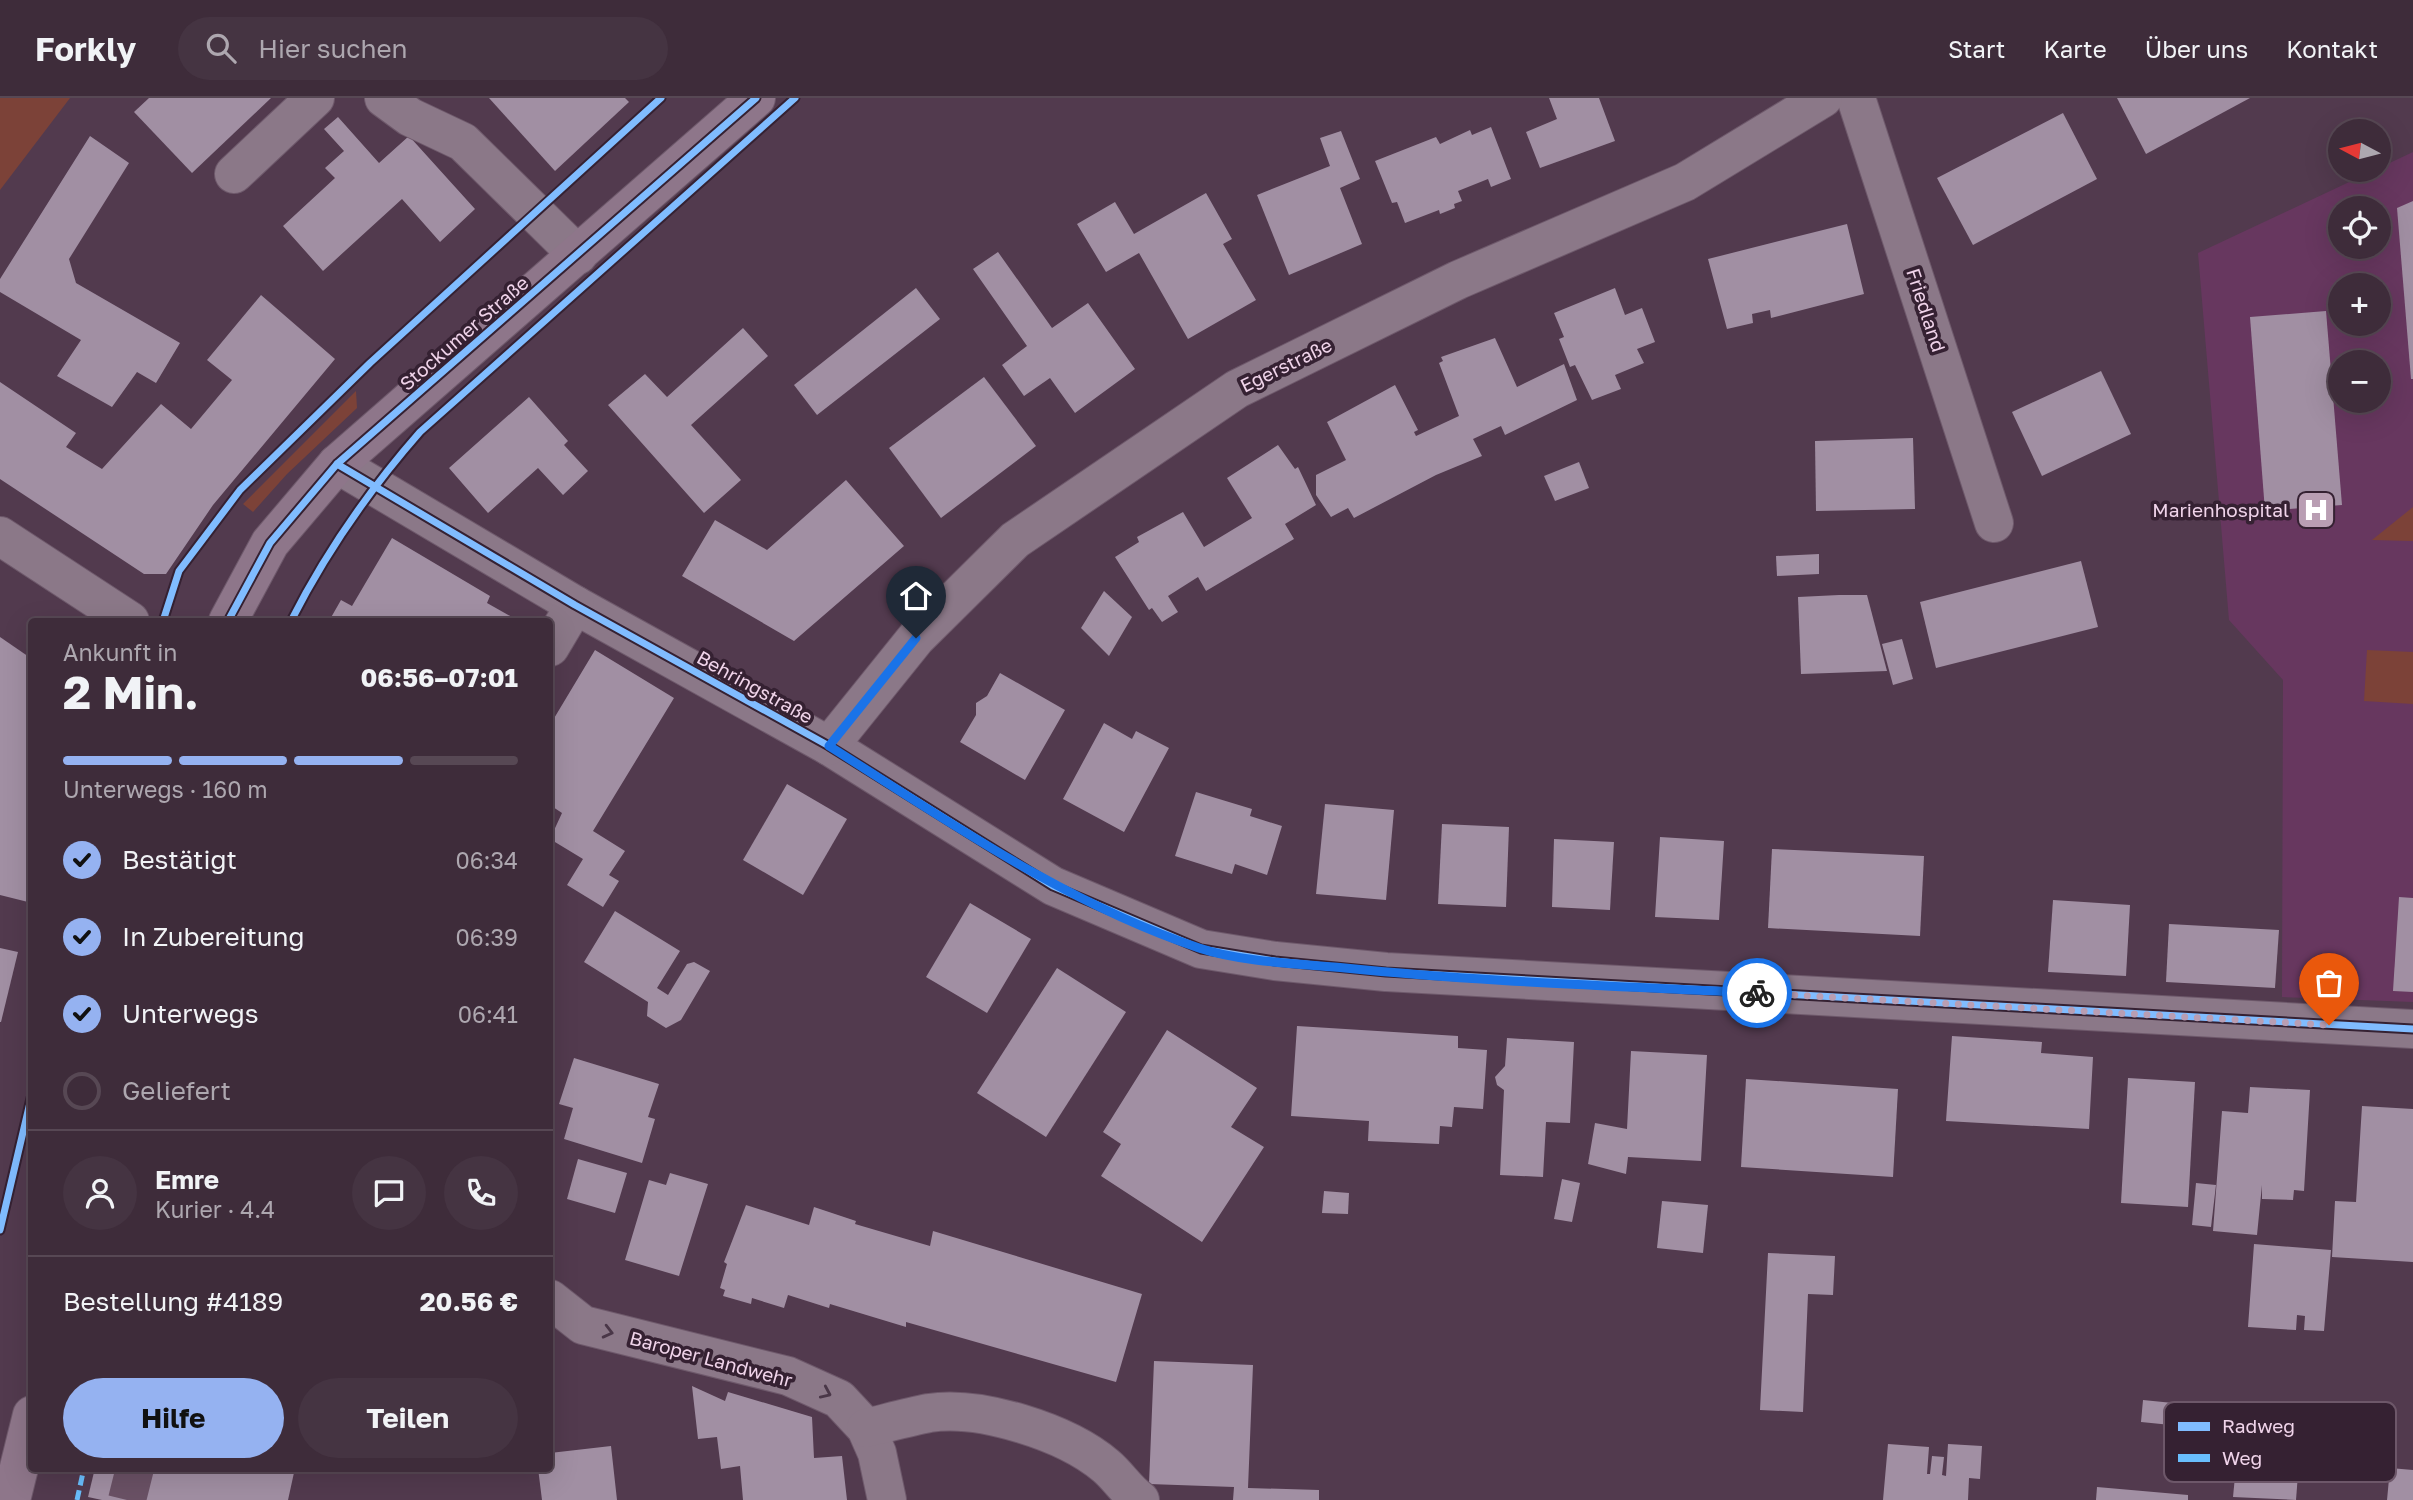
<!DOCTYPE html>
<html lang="de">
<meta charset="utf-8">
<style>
:root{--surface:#3e2c3a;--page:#453442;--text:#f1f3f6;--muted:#ada7af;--line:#574854;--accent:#95b2f1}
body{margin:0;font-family:"Golos Text",sans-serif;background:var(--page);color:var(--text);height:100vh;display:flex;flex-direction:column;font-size:26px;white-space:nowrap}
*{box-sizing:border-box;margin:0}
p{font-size:23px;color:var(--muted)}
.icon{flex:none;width:38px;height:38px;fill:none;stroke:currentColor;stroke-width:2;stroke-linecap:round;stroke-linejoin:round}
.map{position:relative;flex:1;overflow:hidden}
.details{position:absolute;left:28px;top:520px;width:525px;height:854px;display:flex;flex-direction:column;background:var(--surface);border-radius:7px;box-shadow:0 7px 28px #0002,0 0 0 2px var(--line)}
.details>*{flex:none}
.needle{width:46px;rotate:277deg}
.fabs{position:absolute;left:2328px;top:21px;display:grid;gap:14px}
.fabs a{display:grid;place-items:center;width:63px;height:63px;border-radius:50%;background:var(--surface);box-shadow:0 7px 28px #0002,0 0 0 2px var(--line);font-size:35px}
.pin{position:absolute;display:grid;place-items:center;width:60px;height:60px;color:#fff;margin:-72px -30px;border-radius:50% 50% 50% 0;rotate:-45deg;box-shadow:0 0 7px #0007}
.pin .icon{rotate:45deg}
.courier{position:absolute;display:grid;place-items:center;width:70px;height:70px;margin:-35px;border:5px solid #1a73e8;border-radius:50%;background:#fff;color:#222;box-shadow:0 2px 9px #0007}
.head em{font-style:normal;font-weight:700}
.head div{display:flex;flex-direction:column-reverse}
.head{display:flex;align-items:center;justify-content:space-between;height:119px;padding:0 35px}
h1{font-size:46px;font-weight:700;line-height:52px}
.bar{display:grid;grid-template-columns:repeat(4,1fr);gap:10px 7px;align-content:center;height:84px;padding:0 35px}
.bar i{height:9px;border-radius:5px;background:var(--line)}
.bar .on{background:var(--accent)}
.bar p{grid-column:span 4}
.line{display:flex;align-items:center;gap:18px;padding:0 35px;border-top:2px solid var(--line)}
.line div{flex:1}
.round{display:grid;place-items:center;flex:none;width:74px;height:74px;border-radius:37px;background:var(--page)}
ol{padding:0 35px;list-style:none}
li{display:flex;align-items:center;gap:21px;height:77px}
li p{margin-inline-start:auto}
li .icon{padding:7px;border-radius:50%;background:var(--accent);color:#111;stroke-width:4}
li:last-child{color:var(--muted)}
li i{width:38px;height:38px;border:4px solid var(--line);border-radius:50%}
.action{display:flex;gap:14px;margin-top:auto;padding:14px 35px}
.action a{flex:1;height:80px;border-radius:42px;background:var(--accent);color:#111;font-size:28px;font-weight:700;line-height:80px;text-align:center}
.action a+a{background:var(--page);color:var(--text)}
header{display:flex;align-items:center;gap:42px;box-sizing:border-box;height:98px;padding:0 35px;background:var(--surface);border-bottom:2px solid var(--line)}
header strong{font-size:33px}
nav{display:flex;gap:38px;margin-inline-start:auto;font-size:24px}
.search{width:490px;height:63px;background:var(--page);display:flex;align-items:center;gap:18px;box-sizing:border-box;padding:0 24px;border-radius:38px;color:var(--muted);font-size:26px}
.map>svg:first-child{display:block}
.built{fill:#67375f;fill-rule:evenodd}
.green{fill:#7c4238}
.building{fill:#a18fa3}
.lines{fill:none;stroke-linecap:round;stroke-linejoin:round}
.minor-tunnel{stroke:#6a5165;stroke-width:38;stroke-dasharray:38 19;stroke-linecap:butt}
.minor-casing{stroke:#6e596b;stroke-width:40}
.major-casing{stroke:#6e596b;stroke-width:40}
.minor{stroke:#8b7888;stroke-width:38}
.major{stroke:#8e768a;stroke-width:38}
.quiet{stroke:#69befc;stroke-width:5;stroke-dasharray:10 5;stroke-linecap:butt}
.cycleway-casing{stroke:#352132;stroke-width:11}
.cycleway{stroke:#80bcff;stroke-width:7}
.oneway{stroke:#4a3748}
.done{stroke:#b99eb3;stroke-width:7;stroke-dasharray:0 12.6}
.route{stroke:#1a73e8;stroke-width:9}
.labels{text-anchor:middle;stroke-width:7;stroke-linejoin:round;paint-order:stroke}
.street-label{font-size:19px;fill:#f0d4ea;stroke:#352132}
.poi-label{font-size:19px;fill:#f0d4ea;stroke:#352132;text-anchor:end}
.key{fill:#352132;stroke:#6d5769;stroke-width:2}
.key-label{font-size:19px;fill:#f0d4ea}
</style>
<header>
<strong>Forkly</strong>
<div class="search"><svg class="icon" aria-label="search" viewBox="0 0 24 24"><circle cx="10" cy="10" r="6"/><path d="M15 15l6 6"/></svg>Hier suchen</div>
<nav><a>Start</a><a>Karte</a><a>Über uns</a><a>Kontakt</a></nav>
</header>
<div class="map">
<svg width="2413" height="1402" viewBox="0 0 2413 1402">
<rect width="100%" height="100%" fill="#523a4e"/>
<path class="built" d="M 2413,54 L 2413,904 L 2282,899 L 2283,582 L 2229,522 L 2198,155 ZM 2340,110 L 2378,110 L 2378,149 L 2340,149 ZM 2340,187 L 2378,187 L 2378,226 L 2340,226 ZM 2340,264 L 2378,264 L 2378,303 L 2340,303 Z"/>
<g class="green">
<polygon points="0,0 70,0 0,92"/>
<polygon points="356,293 357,310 287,376 253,414 243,406"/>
<polygon points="2413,409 2413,443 2372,442"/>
<polygon points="2367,552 2413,554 2413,606 2364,603"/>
</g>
<g class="building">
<polygon points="149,0 271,0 192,75 134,14"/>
<polygon points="489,0 625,0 629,4 555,73"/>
<polygon points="1549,0 1599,0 1615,43 1540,70 1526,34 1557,21"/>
<polygon points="2117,0 2250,0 2146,56"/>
<polygon points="2063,15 2097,81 1973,147 1937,80"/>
<polygon points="338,19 379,65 409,38 475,111 440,144 402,101 323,173 283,128 335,80 325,70 344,53 324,31"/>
<polygon points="1491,29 1511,81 1491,89 1488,81 1458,93 1462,103 1454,106 1455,110 1440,116 1439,112 1405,125 1397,104 1392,105 1375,63 1436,39 1440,46 1470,32 1472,37"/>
<polygon points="1341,33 1360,81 1340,90 1362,146 1289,177 1257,97 1330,68 1320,40"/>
<polygon points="90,38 129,65 69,161 76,185 180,245 156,285 137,274 112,309 57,278 81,242 0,194 0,181"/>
<polygon points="1206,95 1232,141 1223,146 1256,202 1188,241 1139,155 1106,174 1077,126 1115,104 1134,136"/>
<polygon points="2413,103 2413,281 2411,281 2397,110"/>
<polygon points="1847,126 1864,196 1771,220 1770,212 1752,216 1753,225 1727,231 1708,161"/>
<polygon points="998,154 1052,230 1088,205 1135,271 1075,315 1050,280 1024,298 1002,267 1027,248 973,171"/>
<polygon points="916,190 940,221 817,317 794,287"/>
<polygon points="1615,190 1625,217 1642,210 1655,244 1637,251 1644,265 1615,277 1621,291 1592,302 1575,267 1570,269 1559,241 1564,239 1554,215"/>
<polygon points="261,197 335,261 213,407 166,476 144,476 0,381 0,284 76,335 66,349 102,371 161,306 191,331 232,282 207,262"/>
<polygon points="2326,213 2342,407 2265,413 2250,219"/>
<polygon points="743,230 768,258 691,327 741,382 704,415 608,307 645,276 667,299"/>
<polygon points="1495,240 1517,289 1564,266 1577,302 1505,337 1501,328 1473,341 1482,358 1436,377 1354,420 1348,410 1331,419 1316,397 1316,377 1346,362 1327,324 1395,287 1418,332 1414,334 1416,338 1459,318 1439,265 1443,263 1441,259"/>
<polygon points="2101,273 2131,336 2042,378 2012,314"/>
<polygon points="984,279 1036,348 941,420 889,350"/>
<polygon points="529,299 568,343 564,347 588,373 563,397 538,370 488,415 449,370"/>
<polygon points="1913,340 1915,411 1816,413 1815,343"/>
<polygon points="1278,347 1295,371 1298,369 1316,407 1285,426 1294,441 1206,493 1198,479 1168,498 1178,514 1162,524 1152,510 1149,512 1115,459 1139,444 1137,439 1183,414 1204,449 1252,420 1227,380"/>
<polygon points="1579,364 1589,390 1555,403 1544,378"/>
<polygon points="846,382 904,448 794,543 682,478 715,422 767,452"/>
<polygon points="392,440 490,498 487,505 519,523 329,523 341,502 352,508"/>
<polygon points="1819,456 1819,476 1777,478 1776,458"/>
<polygon points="2081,463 2098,529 1936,570 1920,504"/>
<polygon points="1104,493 1132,519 1109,558 1081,530"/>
<polygon points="1839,497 1867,497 1887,573 1801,576 1798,499"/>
<polygon points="0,539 32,561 32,805 0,797"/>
<polygon points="1902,541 1913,581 1893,587 1882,546"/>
<polygon points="595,552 674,600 593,733 625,753 609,777 619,783 603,809 567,787 583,761 550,741 562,715 550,707 550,627"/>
<polygon points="1000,575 1065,612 1025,682 960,644 976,617 976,605 987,598"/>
<polygon points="1104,625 1132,641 1136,633 1169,650 1124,734 1063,701"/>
<polygon points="787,686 847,721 803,797 743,762"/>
<polygon points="1196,694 1252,711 1250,718 1282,728 1267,777 1235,766 1232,776 1175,758"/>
<polygon points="1325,706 1394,712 1386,802 1316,796"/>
<polygon points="1442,726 1509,729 1506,809 1438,806"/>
<polygon points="1660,739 1724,743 1719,822 1655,819"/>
<polygon points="1554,741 1614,744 1610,812 1552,809"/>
<polygon points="1772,751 1924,758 1920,838 1768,830"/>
<polygon points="2399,799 2413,800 2413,894 2393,893"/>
<polygon points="2053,802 2130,807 2126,878 2048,874"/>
<polygon points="970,805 1031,841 987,915 926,879"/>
<polygon points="615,813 680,853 657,890 668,897 687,866 694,864 710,873 681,922 666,930 647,918 648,904 584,864"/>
<polygon points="2169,826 2279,832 2275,890 2166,884"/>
<polygon points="0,850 18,854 1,924 0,924"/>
<polygon points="1057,870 1126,914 1046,1039 977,995"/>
<polygon points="1297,928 1458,938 1458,950 1487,952 1483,1011 1454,1009 1452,1029 1440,1028 1439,1046 1368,1043 1369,1023 1291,1018"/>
<polygon points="1167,932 1257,990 1231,1029 1264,1049 1202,1144 1101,1078 1121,1046 1103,1034"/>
<polygon points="1952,938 2042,944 2041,955 2093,959 2089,1031 1946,1023"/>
<polygon points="1507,940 1574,944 1570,1025 1546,1024 1543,1079 1500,1077 1504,992 1497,987 1495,979 1505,968"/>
<polygon points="1631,953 1707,957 1701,1063 1628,1059 1626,1076 1588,1066 1595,1025 1627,1031"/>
<polygon points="574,960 659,986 648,1019 655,1021 642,1065 564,1041 573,1010 559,1006"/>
<polygon points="2128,980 2195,984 2188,1109 2121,1105"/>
<polygon points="1746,981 1898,991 1893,1079 1741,1069"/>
<polygon points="2250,989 2310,992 2304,1093 2294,1092 2293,1102 2262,1101 2262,1087 2257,1137 2213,1133 2222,1013 2248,1015"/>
<polygon points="2362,1008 2413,1011 2413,1164 2332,1159 2335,1103 2356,1104"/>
<polygon points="578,1061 627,1075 615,1115 567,1101"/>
<polygon points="670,1075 708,1086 679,1178 625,1162 649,1082 666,1087"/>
<polygon points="1562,1081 1580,1085 1572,1124 1554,1121"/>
<polygon points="2196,1085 2216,1087 2211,1129 2192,1127"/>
<polygon points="1324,1093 1349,1095 1348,1116 1322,1115"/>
<polygon points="1662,1103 1708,1107 1703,1155 1657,1150"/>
<polygon points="746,1107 809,1127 814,1109 856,1123 855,1126 930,1148 933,1133 1142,1196 1116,1284 906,1224 906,1229 830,1206 829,1210 788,1197 784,1210 752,1200 751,1206 723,1198 725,1192 720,1190 727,1166 724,1164"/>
<polygon points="2254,1146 2331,1152 2324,1233 2304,1232 2305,1218 2297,1217 2296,1232 2248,1229"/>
<polygon points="1768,1155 1835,1158 1833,1197 1808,1196 1803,1314 1760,1312"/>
<polygon points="1154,1263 1253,1267 1248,1390 1319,1392 1319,1402 1233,1402 1234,1389 1149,1386"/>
<polygon points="692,1288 725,1303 728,1294 812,1319 814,1360 842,1358 847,1402 743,1402 740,1368 721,1371 717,1339 698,1341"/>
<polygon points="2143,1302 2193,1307 2191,1329 2141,1324"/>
<polygon points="1888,1346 1929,1349 1927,1376 1930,1376 1932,1358 1944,1359 1942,1377 1946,1378 1948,1346 1982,1348 1980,1381 1969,1380 1968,1402 1883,1402"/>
<polygon points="611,1348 617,1402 542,1402 538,1370 550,1370 550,1355"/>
<polygon points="2237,1358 2299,1363 2296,1402 2233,1399"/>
<polygon points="95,1370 295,1370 288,1402 102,1402 88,1399"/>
<polygon points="2390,1370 2413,1372 2413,1402 2387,1402"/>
<polygon points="2097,1389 2188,1397 2188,1402 2096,1402"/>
</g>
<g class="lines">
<polyline class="minor-tunnel" points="127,1402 135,1370"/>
<g class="minor-casing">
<g id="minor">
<polyline points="384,0 410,19 463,44 578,157"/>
<polyline points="1856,0 1994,425"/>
<polyline points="234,76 315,0"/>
<polyline points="337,366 575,507 829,648 1053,788 1201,851 1275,863 1386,874 2413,931"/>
<polyline points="0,438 130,523"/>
<polyline points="550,549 575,507"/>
<polyline points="829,648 916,540 1015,442 1237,291 1458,182 1685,84 1823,0"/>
<polyline points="550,1201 583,1227 788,1278 839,1301 866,1330 877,1355 887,1402"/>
<path d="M 866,1330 C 887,1325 908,1319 929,1315 C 980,1307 1066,1334 1106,1368 C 1118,1378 1127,1393 1140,1402"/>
</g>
</g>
<g class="major-casing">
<g id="major">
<polyline points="228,523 270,445 337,366 756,0"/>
<polyline points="11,1402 32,1317"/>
</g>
</g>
<use href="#minor" class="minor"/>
<use href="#major" class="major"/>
<polyline class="quiet" points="77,1402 84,1370"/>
<g class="cycleway-casing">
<g id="cycleway">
<polyline points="337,366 575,507 829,648 1053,788 1201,851 1275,863 1386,874 2413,931"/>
<polyline points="163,523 179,473 240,392 370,265 661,0"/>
<polyline points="228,523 270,445 337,366 756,0"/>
<path d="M 291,523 C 325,456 370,391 420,334 L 795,0"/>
<polyline points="0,1132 32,996"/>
</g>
</g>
<use href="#cycleway" class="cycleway"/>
</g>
<defs><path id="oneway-chevron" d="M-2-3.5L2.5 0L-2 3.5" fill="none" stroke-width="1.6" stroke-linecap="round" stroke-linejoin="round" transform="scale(1.75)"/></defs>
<g class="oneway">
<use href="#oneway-chevron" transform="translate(608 1234) rotate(14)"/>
<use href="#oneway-chevron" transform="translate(826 1295) rotate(24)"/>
</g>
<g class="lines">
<polyline class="done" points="1757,895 2329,927"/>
<path class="route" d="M 916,540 L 829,648 C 948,723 1065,805 1199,850 C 1240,864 1301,866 1345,870 C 1482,884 1620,888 1757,895"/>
</g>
<defs>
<g id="hospital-square" transform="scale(2.0125)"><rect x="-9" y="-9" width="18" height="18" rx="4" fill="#b99eb3" stroke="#352132"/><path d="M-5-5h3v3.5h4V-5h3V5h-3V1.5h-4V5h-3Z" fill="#fff"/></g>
</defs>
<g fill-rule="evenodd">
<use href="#hospital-square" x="2316" y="412"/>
</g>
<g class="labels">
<g class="street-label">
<text transform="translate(1926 212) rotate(72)" y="7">Friedland</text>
<text transform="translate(464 235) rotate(-41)" y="7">Stockumer Straße</text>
<text transform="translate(1286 267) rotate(-26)" y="7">Egerstraße</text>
<text transform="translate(755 589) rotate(29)" y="7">Behringstraße</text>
<text transform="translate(711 1261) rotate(15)" y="7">Baroper Landwehr</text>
</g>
<g class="poi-label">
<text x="2289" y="419">Marienhospital</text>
</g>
</g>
<rect x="2164" y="1304" width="232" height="80" rx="10" class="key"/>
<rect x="2178" y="1324" width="32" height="9" fill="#80bcff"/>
<rect x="2178" y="1356" width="32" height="8" fill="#69befc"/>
<g class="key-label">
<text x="2222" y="1335">Radweg</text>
<text x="2222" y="1367">Weg</text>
</g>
</svg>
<div class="fabs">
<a><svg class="needle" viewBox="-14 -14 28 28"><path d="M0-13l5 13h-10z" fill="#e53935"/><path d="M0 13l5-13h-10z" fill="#ada7af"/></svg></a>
<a><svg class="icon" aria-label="locate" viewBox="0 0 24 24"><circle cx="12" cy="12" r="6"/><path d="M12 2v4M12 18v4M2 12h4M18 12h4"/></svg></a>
<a>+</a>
<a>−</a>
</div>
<div class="pin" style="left:2329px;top:927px;background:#ea580c"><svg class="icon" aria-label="bag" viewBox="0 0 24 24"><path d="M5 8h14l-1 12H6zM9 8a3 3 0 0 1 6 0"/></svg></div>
<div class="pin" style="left:916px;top:540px;background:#1f2937"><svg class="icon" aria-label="home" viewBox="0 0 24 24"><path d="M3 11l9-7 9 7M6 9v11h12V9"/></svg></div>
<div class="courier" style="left:1757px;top:895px"><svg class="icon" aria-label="bike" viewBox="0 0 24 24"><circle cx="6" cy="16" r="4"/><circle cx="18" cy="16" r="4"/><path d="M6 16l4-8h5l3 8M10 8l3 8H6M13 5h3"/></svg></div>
<section class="details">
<div class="head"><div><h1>2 Min.</h1><p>Ankunft in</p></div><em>06:56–07:01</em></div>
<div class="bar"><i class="on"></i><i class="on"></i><i class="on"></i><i></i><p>Unterwegs · 160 m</p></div>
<ol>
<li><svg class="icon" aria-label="check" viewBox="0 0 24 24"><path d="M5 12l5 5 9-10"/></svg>Bestätigt<p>06:34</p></li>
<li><svg class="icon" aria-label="check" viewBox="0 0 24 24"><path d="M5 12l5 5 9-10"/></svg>In Zubereitung<p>06:39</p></li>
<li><svg class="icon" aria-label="check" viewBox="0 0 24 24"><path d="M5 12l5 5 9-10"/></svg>Unterwegs<p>06:41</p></li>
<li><i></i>Geliefert</li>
</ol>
<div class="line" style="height:126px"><a class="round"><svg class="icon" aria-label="person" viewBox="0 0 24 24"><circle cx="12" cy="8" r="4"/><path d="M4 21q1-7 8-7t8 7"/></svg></a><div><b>Emre</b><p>Kurier · 4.4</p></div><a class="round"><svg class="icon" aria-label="chat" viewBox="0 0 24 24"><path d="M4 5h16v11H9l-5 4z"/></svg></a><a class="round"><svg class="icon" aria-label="phone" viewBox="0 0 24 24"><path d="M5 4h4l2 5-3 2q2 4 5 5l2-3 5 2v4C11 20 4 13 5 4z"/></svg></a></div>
<div class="line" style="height:91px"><div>Bestellung #4189</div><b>20.56 €</b></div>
<div class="action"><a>Hilfe</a><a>Teilen</a></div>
</section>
</div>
